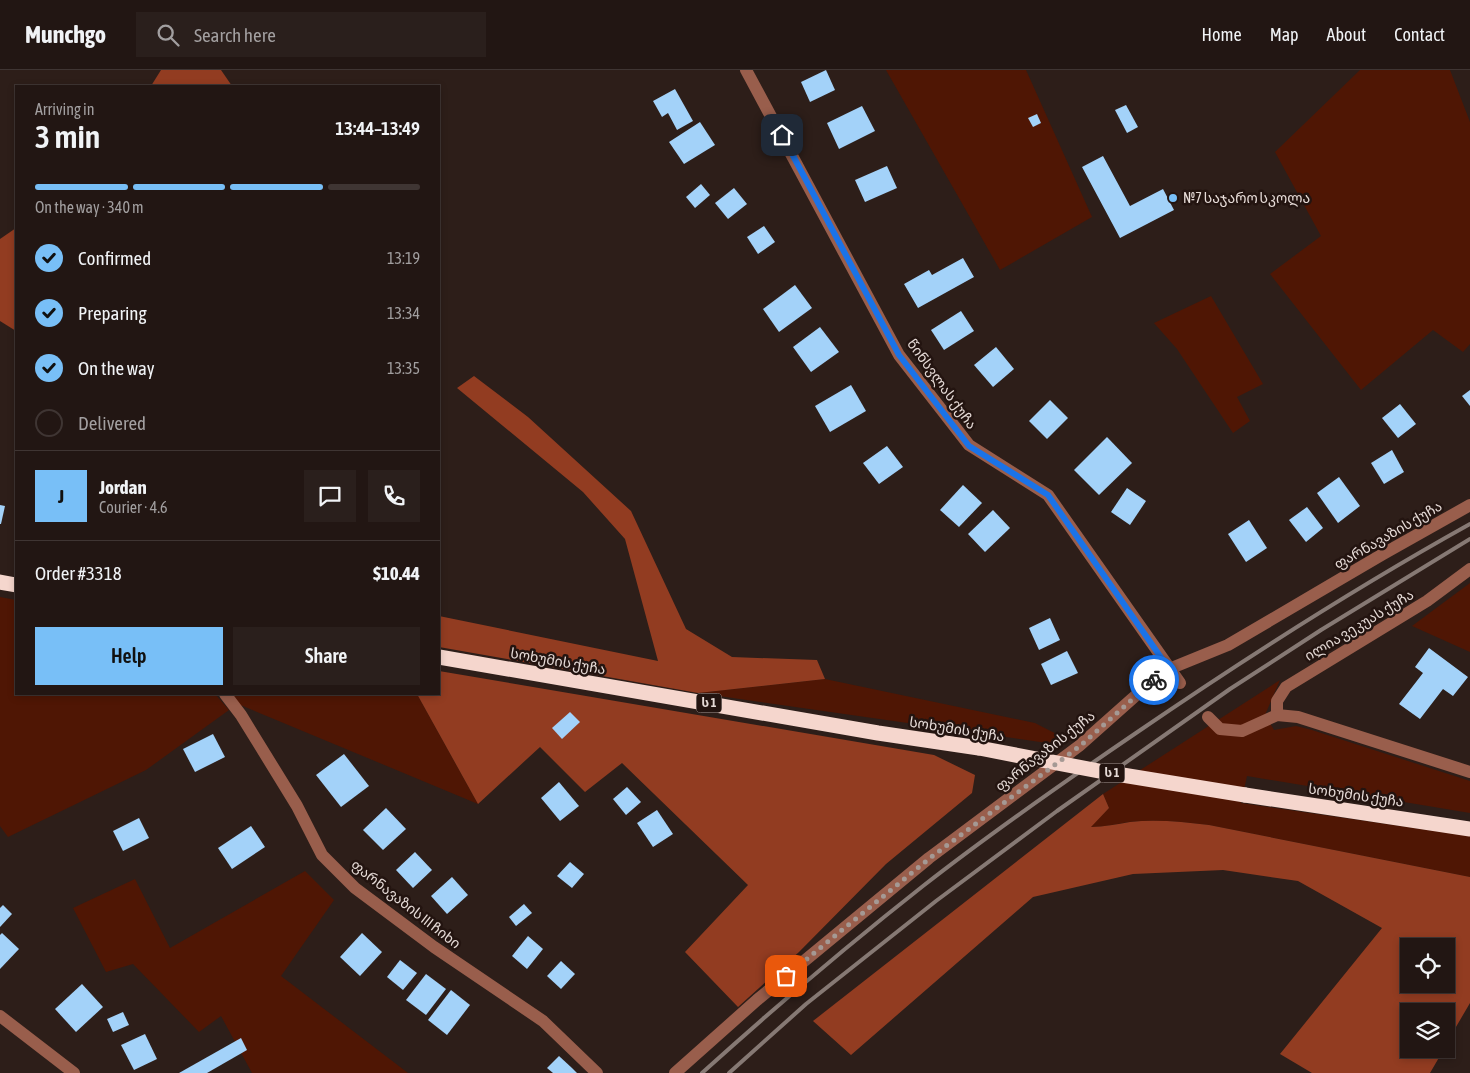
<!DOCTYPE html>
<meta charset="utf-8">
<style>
:root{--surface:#221613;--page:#2a1f1c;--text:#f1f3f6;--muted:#a29fa0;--line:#3f3533;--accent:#78bff7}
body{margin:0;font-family:"Asap Condensed","Noto Sans Georgian",sans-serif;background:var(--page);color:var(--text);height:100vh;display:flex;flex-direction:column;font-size:19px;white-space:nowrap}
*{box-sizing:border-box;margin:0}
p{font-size:16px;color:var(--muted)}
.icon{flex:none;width:28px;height:28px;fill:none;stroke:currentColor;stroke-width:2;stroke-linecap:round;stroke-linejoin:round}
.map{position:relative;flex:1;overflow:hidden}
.sheet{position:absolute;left:15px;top:15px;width:425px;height:610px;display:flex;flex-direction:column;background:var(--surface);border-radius:0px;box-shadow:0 2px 8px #0003,0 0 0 1px var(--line)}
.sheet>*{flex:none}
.buttons{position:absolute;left:1400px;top:868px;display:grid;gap:10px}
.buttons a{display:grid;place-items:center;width:55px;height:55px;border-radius:0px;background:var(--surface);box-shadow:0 2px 8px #0003,0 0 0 1px var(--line);font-size:25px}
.pin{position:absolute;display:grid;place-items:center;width:42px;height:42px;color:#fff;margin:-21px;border-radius:10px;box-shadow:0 2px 8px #0006}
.courier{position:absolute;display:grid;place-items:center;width:50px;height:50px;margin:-25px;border:4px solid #1a73e8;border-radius:50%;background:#fff;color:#222;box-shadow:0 1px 6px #0007}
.head em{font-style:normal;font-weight:600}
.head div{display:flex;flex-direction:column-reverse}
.head{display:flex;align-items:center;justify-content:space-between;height:85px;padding:0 20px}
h1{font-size:32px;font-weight:600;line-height:38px}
.bar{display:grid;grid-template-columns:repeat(4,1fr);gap:8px 5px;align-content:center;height:60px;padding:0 20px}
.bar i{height:6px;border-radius:4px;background:var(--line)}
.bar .on{background:var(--accent)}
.bar p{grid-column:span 4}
.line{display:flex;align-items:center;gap:12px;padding:0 20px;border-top:1px solid var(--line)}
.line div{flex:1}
.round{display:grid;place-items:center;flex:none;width:52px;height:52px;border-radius:0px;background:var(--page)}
ol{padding:0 20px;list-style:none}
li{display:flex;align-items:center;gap:15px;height:55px}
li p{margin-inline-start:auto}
li .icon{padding:5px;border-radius:50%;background:var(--accent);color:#111;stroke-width:4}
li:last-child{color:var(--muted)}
li i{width:28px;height:28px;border:2px solid var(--line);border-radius:50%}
.cta{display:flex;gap:10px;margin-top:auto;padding:10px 20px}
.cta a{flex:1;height:58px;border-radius:0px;background:var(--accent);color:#111;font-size:20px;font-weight:600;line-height:58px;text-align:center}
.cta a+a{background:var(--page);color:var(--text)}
header{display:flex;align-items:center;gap:30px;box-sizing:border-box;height:70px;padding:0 25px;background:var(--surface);border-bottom:1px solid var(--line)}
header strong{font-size:24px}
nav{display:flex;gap:28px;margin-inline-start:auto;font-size:18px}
.search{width:350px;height:45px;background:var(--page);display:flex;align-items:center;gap:12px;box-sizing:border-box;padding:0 18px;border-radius:0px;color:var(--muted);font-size:19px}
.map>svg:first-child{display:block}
.green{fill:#4f1604}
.forest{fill:#923c21;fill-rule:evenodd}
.building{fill:#a3d2f9}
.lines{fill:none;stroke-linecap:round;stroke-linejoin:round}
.minor{stroke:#995e4c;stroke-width:12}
.highway{stroke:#f5d6cd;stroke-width:15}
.rail{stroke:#867974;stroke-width:4}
.highway-bridge{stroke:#f5d6cd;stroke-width:15}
.done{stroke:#a59994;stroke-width:5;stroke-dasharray:0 9}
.route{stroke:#1a73e8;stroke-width:6}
.poi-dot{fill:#78bff7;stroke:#231410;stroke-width:2}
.labels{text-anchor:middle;stroke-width:5;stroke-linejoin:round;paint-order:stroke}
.shield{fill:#231410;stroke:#ac9f9b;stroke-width:1}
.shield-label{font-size:12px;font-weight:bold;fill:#e6dbd7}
.poi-label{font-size:14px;fill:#e6dbd7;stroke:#231410;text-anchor:start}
.street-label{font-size:14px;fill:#e6dbd7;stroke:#231410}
</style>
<header>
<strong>Munchgo</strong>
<div class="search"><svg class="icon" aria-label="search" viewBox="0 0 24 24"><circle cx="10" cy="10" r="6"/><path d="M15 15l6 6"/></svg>Search here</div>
<nav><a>Home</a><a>Map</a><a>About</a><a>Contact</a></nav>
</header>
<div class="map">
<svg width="1470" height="1003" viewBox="0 0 1470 1003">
<rect width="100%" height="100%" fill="#2d1e19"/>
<g class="green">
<polygon points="886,0 1026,0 1092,147 1000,200"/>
<polygon points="1360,0 1450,0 1470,52 1470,274 1463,282 1433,260 1361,320 1270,204 1321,166 1275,82"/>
<polygon points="1211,226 1263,314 1237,327 1250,351 1233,363 1177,279 1154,253"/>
<polygon points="1470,513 1470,582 1412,556"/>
<polygon points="0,527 16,530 16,624 215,624 229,640 146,700 8,767 0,756"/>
<polygon points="825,609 1035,653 1070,671 1047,673 698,623"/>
<path d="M 1280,610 L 1265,645 L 1274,660 L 1296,656 L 1312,660 L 1470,711 L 1470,743 L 1247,706 L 1241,733 L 1470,766 L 1470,807 L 1209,755 C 1183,752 1156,749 1129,752 C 1116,754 1104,757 1090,757 L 1109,738 L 1103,724 Z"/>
<polygon points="233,624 417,624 478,734 238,634"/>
<polygon points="305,801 334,830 281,906 408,1003 252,1003 221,946 199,962 133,894 106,902 73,838 135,809 170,878"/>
</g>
<g class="forest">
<polygon points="161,0 221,0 232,16 151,16"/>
<polygon points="16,158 16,261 0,251 0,169"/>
<polygon points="474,306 528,347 631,441 686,559 732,587 817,590 825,609 698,623 439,577 439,546 658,591 625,469 583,422 457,318"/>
<polygon points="439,601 934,685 975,705 972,723 886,794 799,882 738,937 685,882 748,815 622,693 585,722 540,677 478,734 417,624 439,624"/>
<path d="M 1103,724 L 1109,738 L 1091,757 C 1104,757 1117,754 1130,752 C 1156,749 1183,752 1209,755 L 1470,807 L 1470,933 L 1446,974 L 1446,941 L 1409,941 L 1409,979 L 1444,979 L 1430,1003 L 1312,1003 L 1280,984 L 1382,858 L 1298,811 L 1223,800 L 1133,804 L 1033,827 L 851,985 L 813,951 ZM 1409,876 L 1446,876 L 1446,914 L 1409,914 Z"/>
</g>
<g class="building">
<polygon points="826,0 835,20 810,32 801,12"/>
<polygon points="675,19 693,51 677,60 668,43 662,47 653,31"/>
<polygon points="1126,35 1138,57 1127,63 1115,40"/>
<polygon points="862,36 875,61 839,79 827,53"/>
<polygon points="1037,44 1041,53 1033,57 1028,48"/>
<polygon points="700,52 715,75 684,94 669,72"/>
<polygon points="1103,86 1130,136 1163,119 1174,140 1120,168 1082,97"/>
<polygon points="887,96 897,118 865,132 855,110"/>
<polygon points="701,114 710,125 695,138 686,127"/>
<polygon points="734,118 747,134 728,149 715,133"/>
<polygon points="764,156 775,172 758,184 747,167"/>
<polygon points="963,188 974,207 918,238 904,214 929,200 932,205"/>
<polygon points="795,215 812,238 779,262 763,239"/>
<polygon points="961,241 974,261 944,280 931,260"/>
<polygon points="820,257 839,282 811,302 793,277"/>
<polygon points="996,277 1014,299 993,317 974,295"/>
<polygon points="851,315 866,341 830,362 815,336"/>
<polygon points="1470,320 1470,336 1462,326"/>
<polygon points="1050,330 1068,348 1047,369 1029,351"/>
<polygon points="1400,334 1416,354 1398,368 1382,348"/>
<polygon points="1107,367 1132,393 1099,425 1074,400"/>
<polygon points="887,376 903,397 879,414 863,393"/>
<polygon points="1392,380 1404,402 1384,414 1371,393"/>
<polygon points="1339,407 1360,436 1338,453 1317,423"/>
<polygon points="963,415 982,433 959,457 940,440"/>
<polygon points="1127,418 1146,431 1130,455 1111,442"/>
<polygon points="0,435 5,436 1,454 0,454"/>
<polygon points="1307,437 1323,458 1306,472 1289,450"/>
<polygon points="993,440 1010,458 985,482 968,464"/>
<polygon points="1249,450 1267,478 1246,492 1228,464"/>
<polygon points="1050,548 1060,570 1039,580 1029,558"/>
<polygon points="1429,578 1468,607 1453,626 1443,619 1420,649 1399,634 1423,603 1415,597"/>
<polygon points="1067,581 1078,603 1051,615 1041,594"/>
<polygon points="570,642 580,652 562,669 552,658"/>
<polygon points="213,664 225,687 195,702 183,679"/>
<polygon points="344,684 369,716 341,737 316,705"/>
<polygon points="559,712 579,736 560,751 541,728"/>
<polygon points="627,717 641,732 626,745 613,729"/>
<polygon points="386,738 406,759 383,780 363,760"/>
<polygon points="657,740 673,764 653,777 637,753"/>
<polygon points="139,748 149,768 123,781 113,761"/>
<polygon points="251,756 265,777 232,799 218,778"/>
<polygon points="415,782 432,800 413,818 396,800"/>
<polygon points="570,792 584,804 572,818 557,806"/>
<polygon points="452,807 468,825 447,844 431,826"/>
<polygon points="524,834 532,843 516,856 509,847"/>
<polygon points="3,835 12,844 0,857 0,838"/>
<polygon points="2,863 19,879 0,899 0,865"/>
<polygon points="362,863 382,882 360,906 340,887"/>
<polygon points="528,866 543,879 527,899 512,886"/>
<polygon points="400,890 417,903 403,920 387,907"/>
<polygon points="561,891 575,904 561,919 547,906"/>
<polygon points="426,904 446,919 426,945 406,930"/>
<polygon points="82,914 103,937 76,962 55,939"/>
<polygon points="451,920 470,935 447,965 428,950"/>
<polygon points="123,942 129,955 113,962 107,949"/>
<polygon points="145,964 157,989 134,1000 121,975"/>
<polygon points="241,968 247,980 207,1003 179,1003"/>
<polygon points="559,986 572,998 577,1003 553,1003 547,998"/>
</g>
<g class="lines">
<g class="minor">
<polyline points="746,0 899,285 969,375 1048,425 1180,613"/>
<polyline points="225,624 241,645 297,736 322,785 355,818 434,877 543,951 597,1003"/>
<polyline points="1277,645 1277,631 1286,617 1427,531 1470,499"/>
<polyline points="1208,647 1220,659 1242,661 1277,645 1298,647 1470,702"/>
<polyline points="0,946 74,1003"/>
<polyline points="675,1003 757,930 929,788 1079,676 1151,612 1169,599 1228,575 1383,484 1470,435"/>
</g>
<g class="highway">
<polyline points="0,512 16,515"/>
<polyline points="439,587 878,663 979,678"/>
<polyline points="1245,725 1470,759"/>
</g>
<g class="rail">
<path d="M 702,1003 C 774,938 848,875 923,816 C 992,762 1064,712 1136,663 C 1244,589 1355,518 1470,454"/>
<polyline points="729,1003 806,934 936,831 1057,741 1230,619 1321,560 1470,469"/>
</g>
<polyline class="highway-bridge" points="979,678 1104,702 1245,725"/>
</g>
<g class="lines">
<polyline class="done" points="786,906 930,788 1080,676 1154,610"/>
<polyline class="route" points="782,65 899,285 969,376 1048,425 1169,599 1154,610"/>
</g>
<circle class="poi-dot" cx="1173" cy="128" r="5"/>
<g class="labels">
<g class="shield">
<rect x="696.5" y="623.5" width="25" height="19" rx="4"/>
<rect x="1099.5" y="693.5" width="25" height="19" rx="4"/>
</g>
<g class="shield-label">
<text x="709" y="637">ს 1</text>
<text x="1112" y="707">ს 1</text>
</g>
<g class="poi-label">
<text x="1183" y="133">№7 საჯარო სკოლა</text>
</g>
<g class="street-label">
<text transform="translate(942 314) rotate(54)" y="5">წინსვლას ქუჩა</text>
<text transform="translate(1388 465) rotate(-30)" y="5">ფარნავაზის ქუჩა</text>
<text transform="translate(1359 555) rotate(-31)" y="5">ილია ვეკუას ქუჩა</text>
<text transform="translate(558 591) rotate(10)" y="5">სოხუმის ქუჩა</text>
<text transform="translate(957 659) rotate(9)" y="5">სოხუმის ქუჩა</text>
<text transform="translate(1045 681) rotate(-38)" y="5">ფარნავაზის ქუჩა</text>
<text transform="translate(1356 725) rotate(8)" y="5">სოხუმის ქუჩა</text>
<text transform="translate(406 834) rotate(38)" y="5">ფარნავაზის III ჩიხი</text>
</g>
</g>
</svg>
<div class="buttons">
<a><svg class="icon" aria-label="locate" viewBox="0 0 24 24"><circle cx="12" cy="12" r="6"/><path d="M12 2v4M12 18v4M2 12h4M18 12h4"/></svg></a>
<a><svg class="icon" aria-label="layers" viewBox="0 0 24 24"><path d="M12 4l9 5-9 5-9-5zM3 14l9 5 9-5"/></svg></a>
</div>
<div class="pin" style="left:786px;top:906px;background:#ea580c"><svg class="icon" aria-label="bag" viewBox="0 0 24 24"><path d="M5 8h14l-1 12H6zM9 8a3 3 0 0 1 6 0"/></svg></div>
<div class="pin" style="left:782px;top:65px;background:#1f2937"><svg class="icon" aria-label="home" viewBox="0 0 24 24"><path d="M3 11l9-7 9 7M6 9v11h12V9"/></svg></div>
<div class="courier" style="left:1154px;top:610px"><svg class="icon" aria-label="bike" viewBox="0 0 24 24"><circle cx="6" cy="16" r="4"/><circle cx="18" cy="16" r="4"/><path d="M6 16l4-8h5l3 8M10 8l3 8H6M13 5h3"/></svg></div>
<section class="sheet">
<div class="head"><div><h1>3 min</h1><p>Arriving in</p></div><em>13:44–13:49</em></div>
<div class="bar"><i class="on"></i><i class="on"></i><i class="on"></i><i></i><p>On the way · 340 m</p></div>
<ol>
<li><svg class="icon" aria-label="check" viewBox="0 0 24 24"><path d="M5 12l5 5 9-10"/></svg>Confirmed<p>13:19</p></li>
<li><svg class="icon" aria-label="check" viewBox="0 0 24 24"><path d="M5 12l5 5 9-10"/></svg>Preparing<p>13:34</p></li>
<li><svg class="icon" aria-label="check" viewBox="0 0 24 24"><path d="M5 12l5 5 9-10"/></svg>On the way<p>13:35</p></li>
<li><i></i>Delivered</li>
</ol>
<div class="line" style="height:90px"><b class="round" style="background:var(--accent);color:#111">J</b><div><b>Jordan</b><p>Courier · 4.6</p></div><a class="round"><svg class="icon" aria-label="chat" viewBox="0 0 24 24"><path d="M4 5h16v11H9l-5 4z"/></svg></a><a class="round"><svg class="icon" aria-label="phone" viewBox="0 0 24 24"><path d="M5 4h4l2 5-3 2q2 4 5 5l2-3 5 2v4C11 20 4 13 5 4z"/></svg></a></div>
<div class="line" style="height:65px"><div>Order #3318</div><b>$10.44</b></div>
<div class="cta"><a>Help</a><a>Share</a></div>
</section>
</div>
